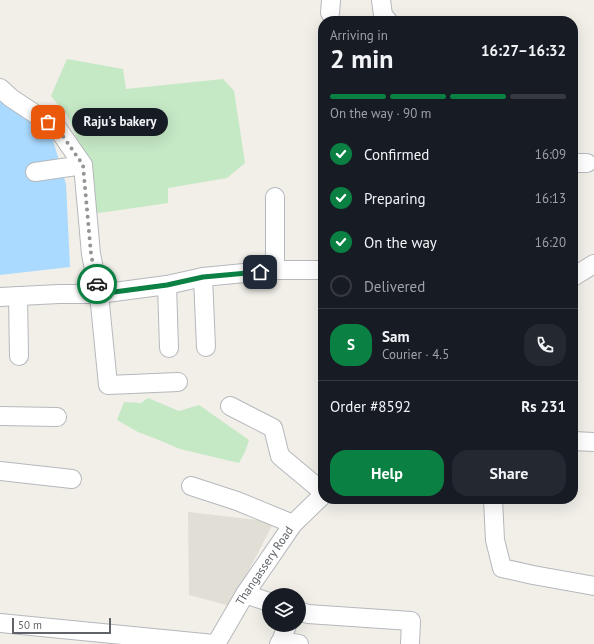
<!DOCTYPE html>
<meta charset="utf-8">
<style>
:root{--surface:#171b24;--page:#242831;--text:#f1f3f6;--muted:#9ea1a6;--line:#363941;--accent:#0b8043}
body{margin:0;font-family:"PT Sans",sans-serif;background:var(--page);color:var(--text);height:100vh;display:flex;flex-direction:column;font-size:15px;white-space:nowrap}
*{box-sizing:border-box;margin:0}
p{font-size:13px;color:var(--muted)}
.icon{flex:none;width:22px;height:22px;fill:none;stroke:currentColor;stroke-width:2;stroke-linecap:round;stroke-linejoin:round}
.map{position:relative;flex:1;overflow:hidden}
.side{position:absolute;left:318px;top:16px;width:260px;height:488px;display:flex;flex-direction:column;background:var(--surface);border-radius:16px;box-shadow:0 4px 16px #0002}
.side>*{flex:none}
.buttons{position:absolute;left:262px;top:588px;display:grid;gap:8px}
.buttons a{display:grid;place-items:center;width:44px;height:44px;border-radius:50%;background:var(--surface);box-shadow:0 4px 16px #0002;font-size:20px}
.scale{position:absolute;left:12px;bottom:10px;width:99px;box-sizing:border-box;padding-left:4px;border:2px solid #5f6368;border-top:0;font-size:11px;line-height:14px;white-space:nowrap;color:#5f6368;-webkit-text-stroke:3px #fff;paint-order:stroke}
.pin{position:absolute;display:grid;place-items:center;width:34px;height:34px;color:#fff;margin:-17px;border-radius:8px;box-shadow:0 2px 6px #0006}
.courier{position:absolute;display:grid;place-items:center;width:40px;height:40px;margin:-20px;border:3px solid #0b8043;border-radius:50%;background:#fff;color:#222;box-shadow:0 1px 5px #0007}
.bubble{position:absolute;height:28px;border-radius:14px;background:var(--surface);box-shadow:0 4px 16px #0002;font-size:13px;font-weight:700;line-height:28px;text-align:center}
.overview em{font-style:normal;font-weight:700}
.overview div{display:flex;flex-direction:column-reverse}
.overview{display:flex;align-items:center;justify-content:space-between;height:68px;padding:0 12px}
h1{font-size:26px;font-weight:700;line-height:30px}
.bar{display:grid;grid-template-columns:repeat(4,1fr);gap:6px 4px;align-content:center;height:48px;padding:0 12px}
.bar i{height:5px;border-radius:3px;background:var(--line)}
.bar .current{background:var(--accent)}
.bar p{grid-column:span 4}
.line{display:flex;align-items:center;gap:10px;padding:0 12px;border-top:1px solid var(--line)}
.line div{flex:1}
.round{display:grid;place-items:center;flex:none;width:42px;height:42px;border-radius:16px;background:var(--page)}
ol{padding:0 12px;list-style:none}
li{display:flex;align-items:center;gap:12px;height:44px}
li p{margin-inline-start:auto}
li .icon{padding:4px;border-radius:50%;background:var(--accent);color:#fff;stroke-width:4}
li:last-child{color:var(--muted)}
li i{width:22px;height:22px;border:2px solid var(--line);border-radius:50%}
.cta{display:flex;gap:8px;margin-top:auto;padding:8px 12px}
.cta a{flex:1;height:46px;border-radius:16px;background:var(--accent);color:#fff;font-size:16px;font-weight:700;line-height:46px;text-align:center}
.cta a+a{background:var(--page);color:var(--text)}
.map>svg:first-child{display:block}
.education{fill:#e1ded6}
.green{fill:#c5e8c5}
.water{fill:#aadaff}
.lines{fill:none;stroke-linecap:round;stroke-linejoin:round}
.minor-casing{stroke:#b5b8bc;stroke-width:20}
.minor{stroke:#fff;stroke-width:18}
.done{stroke:#929495;stroke-width:4;stroke-dasharray:0 7.2}
.route{stroke:#0b8043;stroke-width:5}
.labels{text-anchor:middle;stroke-width:3;stroke-linejoin:round;paint-order:stroke}
.street-label{font-size:12px;fill:#5f6368;stroke:#fff}
</style>
<div class="map">
<svg width="594" height="644" viewBox="0 0 594 644">
<rect width="100%" height="100%" fill="#f1efe8"/>
<polygon class="education" points="188,512 274,522 230,606 189,595"/>
<g class="green">
<polygon points="67,59 123,69 126,89 223,79 234,91 245,163 227,178 168,188 168,203 92,214 86,161 67,115 51,96"/>
<polygon points="148,398 179,411 199,405 249,440 245,452 239,463 180,449 159,440 138,432 117,420 124,402 141,403"/>
</g>
<polygon class="water" points="0,98 49,127 66,184 70,267 0,275"/>
<g class="lines">
<g class="minor-casing">
<g id="minor">
<polyline points="381,0 383,15 388,21"/>
<polyline points="330,13 331,0"/>
<polyline points="0,88 11,98 58,129 83,165"/>
<polyline points="573,163 587,163"/>
<polyline points="35,172 83,165 91,254 99,294 108,385 178,382"/>
<polyline points="275,270 275,197"/>
<polyline points="203,277 206,347"/>
<polyline points="573,277 594,264"/>
<polyline points="167,285 169,348"/>
<polyline points="18,296 19,356"/>
<polyline points="0,297 59,294 99,294 167,285 203,277 275,270 323,270"/>
<polyline points="230,406 273,428 280,456 323,492"/>
<polyline points="0,416 57,417"/>
<polyline points="573,441 594,442"/>
<polyline points="0,471 72,479"/>
<polyline points="191,486 237,501 293,524"/>
<polyline points="493,499 495,540 502,568 533,575 594,586"/>
<polyline points="245,594 269,602"/>
<polyline points="299,611 308,614 411,621 410,644"/>
<polyline points="0,623 214,644"/>
<path id="s1" d="M 216,644 L 245,594 L 293,524 L 323,495"/>
<polyline points="279,644 281,641 299,644"/>
<polyline points="280,644 287,625"/>
</g>
</g>
<use href="#minor" class="minor"/>
</g>
<g class="lines">
<polyline class="done" points="48,122 58,129 83,165 91,254 97,284"/>
<polyline class="route" points="97,284 99,294 167,285 203,277 260,272"/>
</g>
<g class="labels">
<g class="street-label">
<text dy="4" stroke="none"><textPath href="#s1" startOffset="92">Thangassery Road</textPath></text>
</g>
</g>
</svg>
<div class="buttons">
<a><svg class="icon" aria-label="layers" viewBox="0 0 24 24"><path d="M12 4l9 5-9 5-9-5zM3 14l9 5 9-5"/></svg></a>
</div>
<div class="scale">50 m</div>
<div class="pin" style="left:48px;top:122px;background:#ea580c"><svg class="icon" aria-label="bag" viewBox="0 0 24 24"><path d="M5 8h14l-1 12H6zM9 8a3 3 0 0 1 6 0"/></svg></div>
<div class="pin" style="left:260px;top:272px;background:#1f2937"><svg class="icon" aria-label="home" viewBox="0 0 24 24"><path d="M3 11l9-7 9 7M6 9v11h12V9"/></svg></div>
<div class="courier" style="left:97px;top:284px"><svg class="icon" aria-label="car" viewBox="0 0 24 24"><path d="M5 17H2v-5l4-1 3-4h7l3 4 3 1v5h-3M9 17h6M6 11h13"/><circle cx="7" cy="17" r="2"/><circle cx="17" cy="17" r="2"/></svg></div>
<div class="bubble" style="left:72px;top:108px;width:96px">Raju's bakery</div>
<section class="side">
<div class="overview"><div><h1>2 min</h1><p>Arriving in</p></div><em>16:27–16:32</em></div>
<div class="bar"><i class="current"></i><i class="current"></i><i class="current"></i><i></i><p>On the way · 90 m</p></div>
<ol>
<li><svg class="icon" aria-label="check" viewBox="0 0 24 24"><path d="M5 12l5 5 9-10"/></svg>Confirmed<p>16:09</p></li>
<li><svg class="icon" aria-label="check" viewBox="0 0 24 24"><path d="M5 12l5 5 9-10"/></svg>Preparing<p>16:13</p></li>
<li><svg class="icon" aria-label="check" viewBox="0 0 24 24"><path d="M5 12l5 5 9-10"/></svg>On the way<p>16:20</p></li>
<li><i></i>Delivered</li>
</ol>
<div class="line" style="height:72px"><b class="round" style="background:var(--accent);color:#fff">S</b><div><b>Sam</b><p>Courier · 4.5</p></div><a class="round"><svg class="icon" aria-label="phone" viewBox="0 0 24 24"><path d="M5 4h4l2 5-3 2q2 4 5 5l2-3 5 2v4C11 20 4 13 5 4z"/></svg></a></div>
<div class="line" style="height:52px"><div>Order #8592</div><b>Rs 231</b></div>
<div class="cta"><a>Help</a><a>Share</a></div>
</section>
</div>
